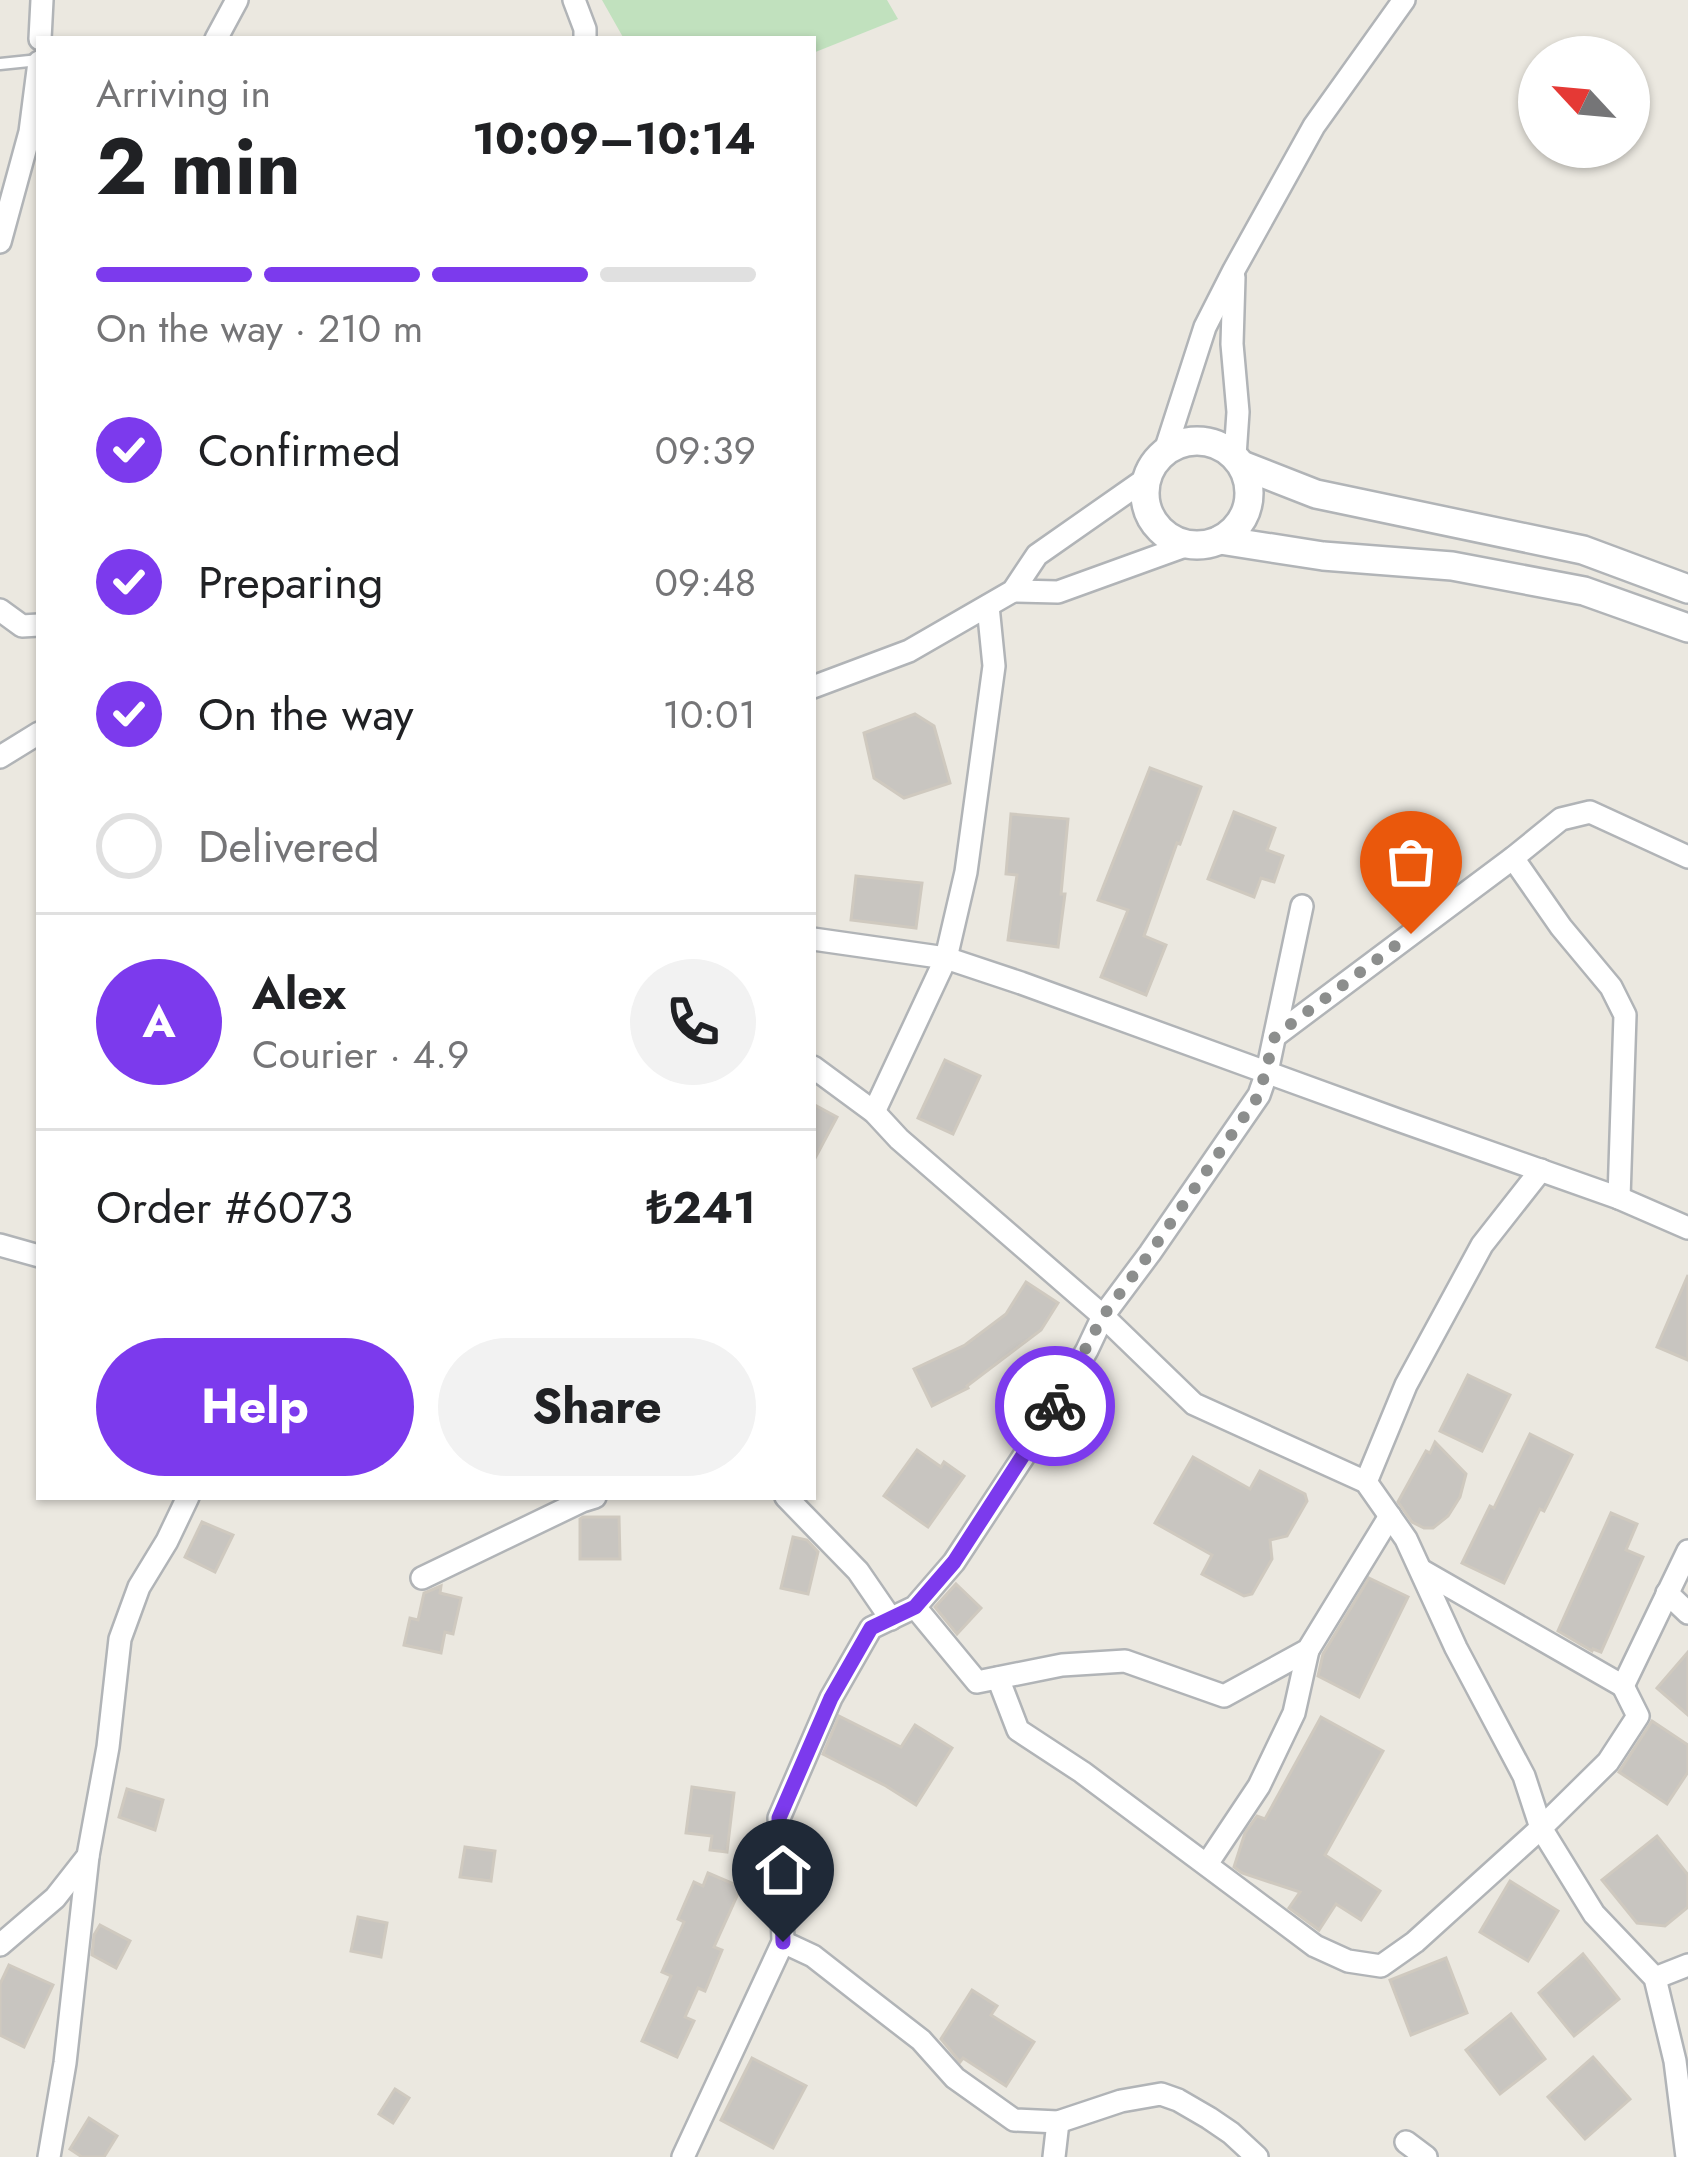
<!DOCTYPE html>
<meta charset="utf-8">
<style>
:root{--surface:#fff;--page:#f2f2f2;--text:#202124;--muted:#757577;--line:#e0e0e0;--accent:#7c3aed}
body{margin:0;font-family:Jost,sans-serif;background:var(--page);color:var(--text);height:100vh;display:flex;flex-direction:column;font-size:45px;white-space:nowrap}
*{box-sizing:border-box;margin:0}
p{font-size:39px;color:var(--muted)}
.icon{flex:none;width:66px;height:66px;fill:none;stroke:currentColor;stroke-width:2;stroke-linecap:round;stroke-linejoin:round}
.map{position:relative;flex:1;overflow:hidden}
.details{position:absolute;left:36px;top:36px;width:780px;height:1464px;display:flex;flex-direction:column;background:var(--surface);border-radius:0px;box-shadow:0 3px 9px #0004}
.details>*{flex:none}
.needle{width:78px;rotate:296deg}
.fabs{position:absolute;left:1518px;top:36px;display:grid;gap:24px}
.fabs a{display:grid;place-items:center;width:132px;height:132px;border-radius:50%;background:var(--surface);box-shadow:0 3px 9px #0004;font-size:60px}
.pin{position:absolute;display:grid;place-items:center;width:102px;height:102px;color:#fff;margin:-123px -51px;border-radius:50% 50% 50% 0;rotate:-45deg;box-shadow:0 0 12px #0007}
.pin .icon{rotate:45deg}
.courier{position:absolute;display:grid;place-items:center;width:120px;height:120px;margin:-60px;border:9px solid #7c3aed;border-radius:50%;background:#fff;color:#222;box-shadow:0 3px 15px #0007}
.summary em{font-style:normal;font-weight:700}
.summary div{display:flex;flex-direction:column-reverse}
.summary{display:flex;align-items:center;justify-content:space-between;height:204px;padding:0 60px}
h1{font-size:78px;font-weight:700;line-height:90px}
.bar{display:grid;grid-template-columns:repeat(4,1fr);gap:18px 12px;align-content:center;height:144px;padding:0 60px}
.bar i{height:15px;border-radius:9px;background:var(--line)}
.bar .selected{background:var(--accent)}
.bar p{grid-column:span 4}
.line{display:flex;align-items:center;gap:30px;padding:0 60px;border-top:3px solid var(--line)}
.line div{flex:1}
.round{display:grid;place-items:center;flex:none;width:126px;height:126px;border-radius:63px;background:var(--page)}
ol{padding:0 60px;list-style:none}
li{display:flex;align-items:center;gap:36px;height:132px}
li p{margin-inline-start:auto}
li .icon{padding:12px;border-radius:50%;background:var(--accent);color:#fff;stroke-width:4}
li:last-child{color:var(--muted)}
li i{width:66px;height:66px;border:6px solid var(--line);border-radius:50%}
.primary-button{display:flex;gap:24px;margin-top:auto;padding:24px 60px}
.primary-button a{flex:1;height:138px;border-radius:72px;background:var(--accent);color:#fff;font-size:48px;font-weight:700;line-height:138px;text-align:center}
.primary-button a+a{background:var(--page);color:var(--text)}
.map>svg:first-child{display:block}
.green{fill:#c1e1be}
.building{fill:#c8c5c0;stroke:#cfc9bf;stroke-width:3}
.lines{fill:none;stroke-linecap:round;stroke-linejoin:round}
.service-casing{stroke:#b1b4b7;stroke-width:15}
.minor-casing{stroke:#b1b4b7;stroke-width:26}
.tertiary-casing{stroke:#b1b4b7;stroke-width:32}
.service{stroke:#fff;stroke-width:10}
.minor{stroke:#fff;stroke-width:21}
.tertiary{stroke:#fff;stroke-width:27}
.done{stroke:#8c8e8d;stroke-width:12;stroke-dasharray:0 21.6}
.route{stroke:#7c3aed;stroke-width:15}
</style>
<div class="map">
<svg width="1688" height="2157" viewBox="0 0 1688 2157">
<rect width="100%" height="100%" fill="#ebe8e0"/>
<polygon class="green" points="602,0 887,0 898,19 813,53 813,39 624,39"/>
<g class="building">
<polygon points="915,714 934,726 950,783 904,798 874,778 864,733"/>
<polygon points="1150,768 1201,787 1180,844 1177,843 1144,936 1166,945 1146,995 1101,977 1128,910 1098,900"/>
<polygon points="1234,812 1275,828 1267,850 1283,856 1274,882 1261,878 1254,897 1208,879"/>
<polygon points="1011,814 1068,819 1061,894 1065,894 1058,947 1008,940 1017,875 1006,874"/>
<polygon points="856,876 922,883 916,928 851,920"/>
<polygon points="945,1060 980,1076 953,1134 918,1118"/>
<polygon points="813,1104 837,1117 813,1162"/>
<polygon points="1688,1275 1688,1360 1657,1347"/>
<polygon points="1026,1282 1058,1303 1041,1330 967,1386 968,1388 932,1406 914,1369 965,1345 1006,1314"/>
<polygon points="1468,1375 1510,1395 1482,1451 1440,1431"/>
<polygon points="1530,1434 1572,1455 1544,1511 1540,1509 1504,1583 1462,1563 1490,1506 1494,1508"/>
<polygon points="1435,1442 1466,1474 1460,1497 1448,1516 1433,1528 1424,1528 1412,1522 1398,1502 1426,1451 1430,1453"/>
<polygon points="917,1450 941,1467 944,1462 964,1476 928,1527 884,1496"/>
<polygon points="1193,1457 1250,1489 1260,1471 1305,1494 1307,1501 1287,1536 1270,1540 1272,1559 1252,1594 1244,1596 1202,1574 1212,1555 1155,1523"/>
<polygon points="1611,1513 1637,1524 1626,1550 1643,1557 1601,1652 1593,1649 1592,1651 1558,1631"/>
<polygon points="583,1517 619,1517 620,1559 580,1559 580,1519"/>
<polygon points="202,1522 233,1535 215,1572 185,1557"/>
<polygon points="793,1537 807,1540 818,1552 808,1594 781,1588"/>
<polygon points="1369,1578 1408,1597 1359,1697 1318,1676 1323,1654"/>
<polygon points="956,1584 981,1608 957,1634 935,1607"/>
<polygon points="441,1586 440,1593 461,1598 453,1634 445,1632 441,1653 404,1645 410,1618 418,1620 424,1593"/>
<polygon points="1688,1652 1688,1715 1657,1688"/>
<polygon points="839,1716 901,1747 915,1725 952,1748 916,1805 886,1786 823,1754"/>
<polygon points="1321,1717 1383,1751 1325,1855 1380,1891 1361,1920 1336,1904 1319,1930 1289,1908 1300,1892 1242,1873 1234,1867 1245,1833 1257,1816 1265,1819"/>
<polygon points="1652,1721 1688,1745 1688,1772 1667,1804 1619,1772"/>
<polygon points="692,1787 734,1793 727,1852 710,1850 712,1836 686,1833"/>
<polygon points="127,1789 163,1800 155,1830 119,1817"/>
<polygon points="1657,1836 1688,1875 1688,1907 1665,1926 1637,1923 1602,1880"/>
<polygon points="465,1847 495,1851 491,1881 460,1877"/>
<polygon points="708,1873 741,1887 714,1947 722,1950 705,1991 698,1988 685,2017 694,2021 677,2057 642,2041 671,1976 662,1972 684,1922 678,1919 694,1882 703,1886"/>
<polygon points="1510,1881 1558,1911 1528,1961 1480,1932"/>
<polygon points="358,1917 387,1923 381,1957 351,1951"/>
<polygon points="100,1925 130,1941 116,1968 92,1955 94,1935"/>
<polygon points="1583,1954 1619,1999 1574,2036 1539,1993"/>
<polygon points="1446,1958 1467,2013 1411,2035 1390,1980"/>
<polygon points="9,1965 53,1985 24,2047 0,2035 0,1984"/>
<polygon points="972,1990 997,2006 991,2015 1034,2042 1006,2086 963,2058 960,2062 941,2039"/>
<polygon points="1511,2014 1545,2059 1500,2094 1466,2050"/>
<polygon points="1593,2057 1630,2099 1585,2139 1548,2097"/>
<polygon points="752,2058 806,2086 773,2148 721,2120"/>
<polygon points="395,2089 409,2098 393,2123 379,2114"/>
<polygon points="89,2118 117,2136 104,2157 82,2157 70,2149"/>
</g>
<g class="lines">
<g class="service-casing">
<polyline id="service" points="0,64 39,60"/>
</g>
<g class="minor-casing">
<g id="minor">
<polyline points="574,0 585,29 585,39"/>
<polyline points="40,39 42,0"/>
<polyline points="216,39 237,0"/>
<polyline points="0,242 30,132 39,62"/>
<polyline points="1234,277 1232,344 1238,412 1235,456"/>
<polyline points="1165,451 1205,327 1234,270 1314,126 1404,0"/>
<polyline points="1013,591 1058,592 1188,545"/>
<polyline points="0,610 22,626 39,625"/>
<polyline points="813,687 909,651 1013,591 1037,555 1147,478"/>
<polyline points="0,757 39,733"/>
<polyline points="1513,858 1561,927 1611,987 1625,1015 1619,1198"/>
<polyline points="813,939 946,958 1021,983 1398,1120 1619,1198 1688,1228"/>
<polyline points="1275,1036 1513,858 1561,819 1590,812 1688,857"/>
<polyline points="813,1067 874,1112 899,1139 1103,1316 1194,1404 1366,1482 1406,1539 1456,1648 1524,1776 1541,1828 1594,1914 1655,1978 1675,2061 1687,2157"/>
<polyline points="874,1112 946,958 966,872 994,666 988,606"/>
<polyline points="0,1245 39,1256"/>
<polyline points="1366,1482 1406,1385 1482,1245 1541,1170"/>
<polyline points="786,1497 858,1571 891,1619"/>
<polyline points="1421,1570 1623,1686 1688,1551"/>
<polyline points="422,1578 582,1501 595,1497"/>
<polyline points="1667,1593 1688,1613"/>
<polyline points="915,1607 977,1682 1062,1665 1125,1661 1224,1696 1308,1650 1390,1516"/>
<polyline points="998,1678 1018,1730 1082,1772 1315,1946 1348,1961 1381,1966 1415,1942 1541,1828 1608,1762 1638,1716 1623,1686"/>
<polyline points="1207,1864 1259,1786 1294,1713 1308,1650"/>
<polyline points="783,1942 813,1956 859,1992 921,2040 955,2078 1014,2120 1058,2122 1121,2101 1161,2094 1178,2100 1209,2118 1231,2133 1257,2157"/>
<polyline points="0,1945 55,1898 88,1856 108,1747 120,1639 139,1587 167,1541 188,1497"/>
<polyline points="1655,1978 1688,1965"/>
<polyline points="1406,2142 1426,2157"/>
<polyline points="49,2157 65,2063 88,1856"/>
<polyline points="683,2157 783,1942 779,1818 831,1698 871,1628 915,1607 954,1562 1037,1436 1087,1350 1103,1316 1150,1253 1259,1095 1267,1072 1302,906"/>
<polyline points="1054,2157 1058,2122"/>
</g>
</g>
<g class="tertiary-casing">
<g id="tertiary">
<circle cx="1197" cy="493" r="52"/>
<polyline points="1242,465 1316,494 1583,550 1688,589"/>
<polyline points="1220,540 1323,556 1452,566 1584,591 1688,628"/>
</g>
</g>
<use href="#service" class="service"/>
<use href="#minor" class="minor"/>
<use href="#tertiary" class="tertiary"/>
</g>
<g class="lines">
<polyline class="done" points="1055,1406 1103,1316 1150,1253 1259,1095 1275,1036 1411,934"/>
<polyline class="route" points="783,1942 779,1818 831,1698 871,1628 915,1607 954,1562 1055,1406"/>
</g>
</svg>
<div class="fabs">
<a><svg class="needle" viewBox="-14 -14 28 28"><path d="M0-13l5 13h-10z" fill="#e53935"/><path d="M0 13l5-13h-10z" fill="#757577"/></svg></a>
</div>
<div class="pin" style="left:1411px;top:934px;background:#ea580c"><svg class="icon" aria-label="bag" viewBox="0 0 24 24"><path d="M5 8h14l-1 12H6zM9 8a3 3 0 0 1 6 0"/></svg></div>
<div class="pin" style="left:783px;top:1942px;background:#1f2937"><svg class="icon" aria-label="home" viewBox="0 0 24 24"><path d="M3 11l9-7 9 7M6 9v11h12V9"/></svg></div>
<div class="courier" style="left:1055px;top:1406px"><svg class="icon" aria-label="bike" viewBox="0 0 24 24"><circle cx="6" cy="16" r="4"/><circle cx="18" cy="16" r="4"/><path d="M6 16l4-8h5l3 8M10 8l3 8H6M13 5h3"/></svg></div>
<section class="details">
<div class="summary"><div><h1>2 min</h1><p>Arriving in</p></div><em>10:09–10:14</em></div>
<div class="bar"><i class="selected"></i><i class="selected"></i><i class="selected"></i><i></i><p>On the way · 210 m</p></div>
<ol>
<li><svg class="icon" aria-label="check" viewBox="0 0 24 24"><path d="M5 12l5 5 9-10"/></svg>Confirmed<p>09:39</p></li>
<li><svg class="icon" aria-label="check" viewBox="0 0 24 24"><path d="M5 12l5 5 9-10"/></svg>Preparing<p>09:48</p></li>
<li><svg class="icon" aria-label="check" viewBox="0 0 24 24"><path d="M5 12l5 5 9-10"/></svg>On the way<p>10:01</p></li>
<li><i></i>Delivered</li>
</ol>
<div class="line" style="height:216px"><b class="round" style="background:var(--accent);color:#fff">A</b><div><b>Alex</b><p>Courier · 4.9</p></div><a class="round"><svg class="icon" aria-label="phone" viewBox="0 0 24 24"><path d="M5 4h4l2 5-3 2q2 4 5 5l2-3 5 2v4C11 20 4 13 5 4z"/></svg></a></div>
<div class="line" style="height:156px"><div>Order #6073</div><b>₺241</b></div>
<div class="primary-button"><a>Help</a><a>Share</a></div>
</section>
</div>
